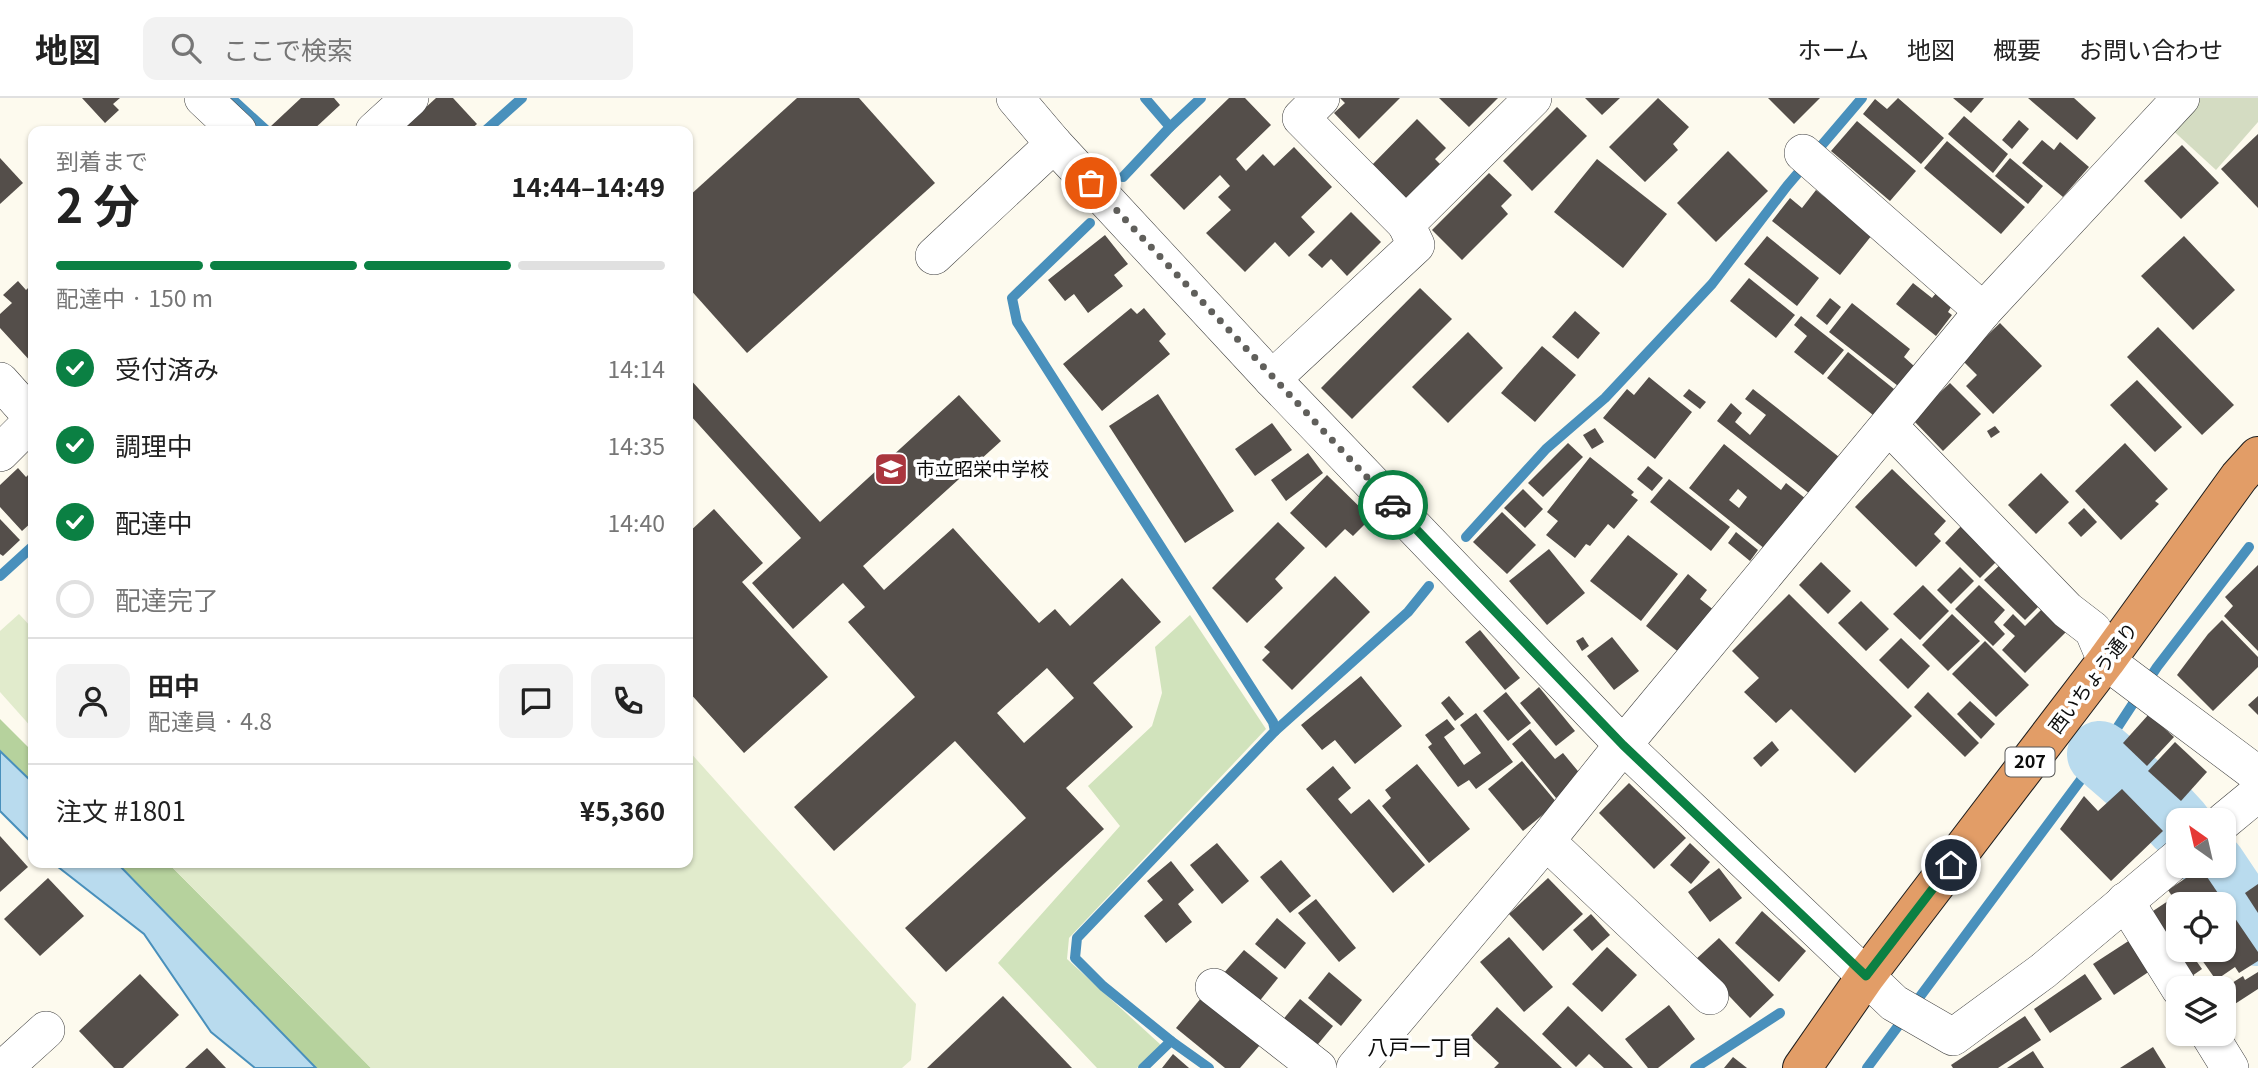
<!DOCTYPE html>
<html lang="ja">
<meta charset="utf-8">
<style>
:root{--surface:#fff;--page:#f2f2f2;--text:#222;--muted:#767676;--line:#e0e0e0;--accent:#0b8043}
body{margin:0;font-family:Georgia,"Noto Sans JP",serif;background:var(--page);color:var(--text);height:100vh;display:flex;flex-direction:column;font-size:26px;white-space:nowrap}
*{box-sizing:border-box;margin:0}
p{font-size:23px;color:var(--muted)}
.icon{flex:none;width:38px;height:38px;fill:none;stroke:currentColor;stroke-width:2;stroke-linecap:round;stroke-linejoin:round}
.map{position:relative;flex:1;overflow:hidden}
.details{position:absolute;left:28px;top:28px;width:665px;height:742px;display:flex;flex-direction:column;background:var(--surface);border-radius:14px;box-shadow:0 2px 5px #0004}
.details>*{flex:none}
.needle{width:46px;rotate:326deg}
.buttons{position:absolute;left:2166px;top:710px;display:grid;gap:14px}
.buttons a{display:grid;place-items:center;width:70px;height:70px;border-radius:14px;background:var(--surface);box-shadow:0 2px 5px #0004;font-size:35px}
.pin{position:absolute;display:grid;place-items:center;width:60px;height:60px;color:#fff;margin:-30px;border:4px solid #fff;border-radius:50%;box-shadow:0 2px 7px #0007}
.courier{position:absolute;display:grid;place-items:center;width:70px;height:70px;margin:-35px;border:5px solid #0b8043;border-radius:50%;background:#fff;color:#222;box-shadow:0 2px 9px #0007}
.head em{font-style:normal;font-weight:700}
.head div{display:flex;flex-direction:column-reverse}
.head{display:flex;align-items:center;justify-content:space-between;height:119px;padding:0 28px}
h1{font-size:46px;font-weight:700;line-height:52px}
.bar{display:grid;grid-template-columns:repeat(4,1fr);gap:10px 7px;align-content:center;height:84px;padding:0 28px}
.bar i{height:9px;border-radius:5px;background:var(--line)}
.bar .on{background:var(--accent)}
.bar p{grid-column:span 4}
.line{display:flex;align-items:center;gap:18px;padding:0 28px;border-top:2px solid var(--line)}
.line div{flex:1}
.round{display:grid;place-items:center;flex:none;width:74px;height:74px;border-radius:14px;background:var(--page)}
ol{padding:0 28px;list-style:none}
li{display:flex;align-items:center;gap:21px;height:77px}
li p{margin-inline-start:auto}
li .icon{padding:7px;border-radius:50%;background:var(--accent);color:#fff;stroke-width:4}
li:last-child{color:var(--muted)}
li i{width:38px;height:38px;border:4px solid var(--line);border-radius:50%}
header{display:flex;align-items:center;gap:42px;box-sizing:border-box;height:98px;padding:0 35px;background:var(--surface);border-bottom:2px solid var(--line)}
header strong{font-size:33px}
nav{display:flex;gap:38px;margin-inline-start:auto;font-size:24px}
.search{width:490px;height:63px;background:var(--page);display:flex;align-items:center;gap:18px;box-sizing:border-box;padding:0 24px;border-radius:14px;color:var(--muted);font-size:26px}
.map>svg:first-child{display:block}
.green{fill:#d1e3bc}
.forest{fill:#b6d29d}
.cemetery{fill:#d4dcc2}
.pitch{fill:#e1ebcc}
.water{fill:#b9dbee;stroke:#4990bc;stroke-width:2}
.lines{fill:none;stroke-linecap:round;stroke-linejoin:round}
.stream{stroke:#4990bc;stroke-width:10}
.river{stroke:#b9dbee;stroke-width:66}
.building{fill:#544e4a;fill-rule:evenodd}
.minor-casing{stroke:#3f3f3f;stroke-width:38}
.highway-casing{stroke:#1d1d1d;stroke-width:40}
.minor{stroke:#fff;stroke-width:37}
.highway{stroke:#e29d67;stroke-width:38}
.done{stroke:#605f5b;stroke-width:7;stroke-dasharray:0 12.6}
.route{stroke:#0b8043;stroke-width:9}
.labels{text-anchor:middle;stroke-width:7;stroke-linejoin:round;paint-order:stroke}
.shield{fill:#fff;stroke:#555;stroke-width:2}
.shield-label{font-size:18px;font-weight:bold;fill:#0c0c0c}
.poi-label{font-size:19px;fill:#0c0c0c;stroke:#fff;text-anchor:start}
.street-label{font-size:19px;fill:#0c0c0c;stroke:#fff}
.neighbourhood-label{font-size:21px;fill:#0c0c0c;stroke:#fff}
</style>
<header>
<strong>地図</strong>
<div class="search"><svg class="icon" aria-label="search" viewBox="0 0 24 24"><circle cx="10" cy="10" r="6"/><path d="M15 15l6 6"/></svg>ここで検索</div>
<nav><a>ホーム</a><a>地図</a><a>概要</a><a>お問い合わせ</a></nav>
</header>
<div class="map">
<svg width="2258" height="970" viewBox="0 0 2258 970">
<rect width="100%" height="100%" fill="#fdfaee"/>
<polygon class="green" points="1190,517 1266,631 1069,840 1067,861 1161,947 1137,970 1097,970 998,865 1120,728 1088,688 1152,628 1162,595 1155,549"/>
<g class="forest">
<polygon points="0,621 33,654 33,685 0,652"/>
<polygon points="117,765 168,765 371,970 316,970"/>
</g>
<polygon class="cemetery" points="2194,0 2258,0 2258,24 2216,72 2167,27"/>
<g class="pitch">
<polygon points="19,516 33,531 33,631 0,594 0,533"/>
<polygon points="688,652 916,906 911,962 902,970 371,970 168,765 688,765"/>
</g>
<g class="water">
<polygon points="0,653 33,685 33,746 0,713"/>
<polygon points="53,765 117,765 316,970 255,970 211,934 144,836"/>
</g>
<g class="lines">
<g class="stream">
<polyline points="231,0 267,33"/>
<polyline points="1145,0 1170,29"/>
<polyline points="485,33 522,0"/>
<polyline points="1123,79 1170,29 1201,0"/>
<polyline points="1090,125 1012,200 1017,224 1273,624 1275,633 1077,840 1075,860 1103,888 1171,943 1143,970"/>
<polyline points="1466,439 1546,351 1605,300 1712,186 1787,88 1862,0"/>
<polyline points="0,478 33,448"/>
<polyline points="1275,633 1408,514 1429,488"/>
<polyline points="1171,943 1209,970"/>
<polyline points="1695,970 1780,915"/>
<polyline points="1867,970 2100,656 2157,569 2249,449"/>
</g>
<g class="river">
<polyline points="2100,656 2167,714 2179,727"/>
<polyline points="2213,768 2258,835"/>
</g>
</g>
<g class="building">
<polygon points="82,0 120,0 113,6 119,12 105,25"/>
<polygon points="301,0 334,0 340,7 312,33 274,33 270,29"/>
<polygon points="436,0 453,0 477,26 469,33 400,33"/>
<polygon points="797,0 859,0 935,85 747,255 688,189 688,99"/>
<polygon points="1229,0 1245,0 1271,27 1236,61 1246,73 1263,56 1274,68 1294,49 1332,89 1301,119 1315,134 1289,159 1275,144 1245,174 1206,135 1231,112 1218,99 1230,88 1220,77 1184,112 1150,77"/>
<polygon points="1340,0 1400,0 1359,41 1334,15 1345,5"/>
<polygon points="1439,0 1498,0 1469,29"/>
<polygon points="1585,0 1620,0 1602,17"/>
<polygon points="1658,0 1689,29 1673,46 1678,52 1645,84 1609,49"/>
<polygon points="1768,0 1820,0 1794,26"/>
<polygon points="1898,0 1944,40 1921,66 1863,16 1875,1 1887,11"/>
<polygon points="1953,0 1984,0 1971,15"/>
<polygon points="2028,0 2074,0 2096,20 2077,42"/>
<polygon points="1557,9 1587,38 1532,93 1503,63"/>
<polygon points="1964,18 2008,56 1993,75 1948,36"/>
<polygon points="1417,21 1446,50 1435,61 1441,67 1405,102 1371,68"/>
<polygon points="2019,22 2029,31 2012,51 2002,42"/>
<polygon points="1857,23 1916,73 1890,103 1831,53"/>
<polygon points="2258,36 2258,110 2221,71"/>
<polygon points="2042,42 2054,52 2060,44 2089,69 2063,99 2022,65"/>
<polygon points="1947,43 2025,109 2001,136 1924,70"/>
<polygon points="2182,47 2219,85 2181,121 2144,83"/>
<polygon points="1728,53 1768,93 1716,144 1677,105"/>
<polygon points="0,60 23,85 0,106"/>
<polygon points="2010,60 2043,88 2028,106 1995,78"/>
<polygon points="1597,61 1667,116 1623,170 1554,114"/>
<polygon points="1489,75 1512,97 1501,108 1508,116 1462,162 1432,132"/>
<polygon points="1816,92 1872,137 1840,177 1772,123 1790,100 1802,110"/>
<polygon points="1351,114 1381,144 1347,178 1331,161 1322,170 1308,157"/>
<polygon points="1105,137 1128,166 1114,177 1123,188 1088,215 1074,196 1065,203 1048,182"/>
<polygon points="1767,138 1819,180 1797,208 1744,166"/>
<polygon points="2184,138 2235,192 2193,232 2141,178"/>
<polygon points="1749,180 1795,217 1776,240 1730,203"/>
<polygon points="18,183 26,192 33,185 33,266 0,230 0,216 12,205 3,197"/>
<polygon points="1913,185 1932,200 1937,194 1953,206 1948,214 1952,217 1936,238 1896,206"/>
<polygon points="1420,190 1452,221 1352,321 1321,290"/>
<polygon points="1830,200 1841,209 1827,227 1816,218"/>
<polygon points="1852,205 1910,251 1904,259 1914,268 1898,288 1829,234"/>
<polygon points="1131,210 1137,216 1144,210 1166,236 1159,243 1170,256 1102,313 1063,266"/>
<polygon points="1575,213 1600,235 1578,261 1552,239"/>
<polygon points="1801,218 1844,252 1823,277 1794,254 1807,238 1794,227"/>
<polygon points="2000,225 2042,268 1993,316 1966,288 1977,277 1962,262"/>
<polygon points="2158,229 2234,307 2202,337 2127,259"/>
<polygon points="1468,234 1503,270 1448,325 1412,289"/>
<polygon points="1542,248 1576,277 1535,324 1501,295"/>
<polygon points="1848,254 1894,291 1873,317 1827,280"/>
<path d="M 688,279 L 820,424 L 959,297 L 1001,343 L 863,468 L 884,492 L 953,430 L 1039,525 L 1055,511 L 1070,528 L 1122,480 L 1161,524 L 1093,585 L 1133,629 L 1066,690 L 1104,731 L 946,874 L 905,830 L 1026,720 L 955,643 L 834,753 L 794,709 L 915,599 L 848,524 L 865,509 L 843,485 L 793,531 L 752,485 L 801,440 L 690,317 L 688,319 ZM 1047,570 L 1074,600 L 1024,645 L 997,615 Z"/>
<polygon points="1649,279 1692,314 1655,361 1603,320 1627,291 1634,297"/>
<polygon points="2137,282 2182,329 2155,354 2110,307"/>
<polygon points="1950,285 1981,316 1943,353 1912,321"/>
<polygon points="1689,291 1706,304 1700,311 1683,298"/>
<polygon points="1753,291 1839,359 1810,396 1717,323 1731,305 1742,315 1735,324 1750,337 1766,317 1745,301"/>
<polygon points="1158,296 1234,413 1185,445 1109,328"/>
<polygon points="1272,325 1292,352 1255,378 1235,351"/>
<polygon points="1995,328 2000,334 1991,340 1987,333"/>
<polygon points="1595,330 1604,344 1592,351 1583,337"/>
<polygon points="1568,345 1583,359 1543,399 1528,385"/>
<polygon points="2125,345 2168,391 2155,403 2159,406 2121,442 2075,393"/>
<path d="M 1724,346 L 1781,392 L 1786,385 L 1806,401 L 1765,451 L 1689,390 ZM 1738,391 L 1747,399 L 1739,410 L 1729,402 Z"/>
<polygon points="1308,355 1323,375 1286,403 1271,382"/>
<polygon points="1590,359 1634,394 1631,397 1638,402 1614,431 1608,426 1590,448 1586,446 1575,460 1546,437 1558,423 1547,414"/>
<polygon points="1648,368 1663,380 1652,393 1637,381"/>
<polygon points="18,370 26,379 33,372 33,423 22,433 0,409 0,387"/>
<polygon points="1892,371 1946,423 1934,436 1941,443 1916,469 1855,409"/>
<polygon points="2041,375 2069,404 2036,436 2008,407"/>
<polygon points="1327,377 1371,420 1353,438 1345,431 1326,450 1290,415"/>
<polygon points="1669,381 1730,429 1711,453 1650,404"/>
<polygon points="1523,391 1543,411 1525,430 1504,410"/>
<polygon points="2084,410 2097,424 2081,439 2068,425"/>
<polygon points="714,411 763,465 742,484 828,579 744,655 688,593 688,435"/>
<polygon points="1502,414 1536,447 1507,476 1473,444"/>
<polygon points="0,421 20,442 3,458 0,456"/>
<polygon points="1278,424 1305,450 1275,481 1283,490 1247,525 1212,490"/>
<polygon points="1965,424 2001,459 1980,480 1945,445"/>
<polygon points="1736,434 1758,452 1750,463 1728,445"/>
<polygon points="1628,437 1678,476 1641,523 1590,483"/>
<polygon points="1549,451 1585,495 1547,527 1509,483"/>
<polygon points="1821,464 1851,493 1828,516 1799,487"/>
<polygon points="2002,465 2042,505 2025,522 1984,482"/>
<polygon points="2258,467 2258,553 2224,518 2233,508 2225,499"/>
<polygon points="1960,469 1974,483 1951,506 1937,492"/>
<polygon points="1688,476 1707,492 1700,501 1715,513 1681,556 1646,528"/>
<polygon points="1335,478 1370,514 1292,592 1262,562 1270,554 1264,549"/>
<polygon points="1923,487 1949,513 1920,542 1893,516"/>
<polygon points="1979,487 2005,512 1994,524 2005,536 1993,548 1955,511"/>
<polygon points="1789,496 1912,618 1855,675 1791,611 1776,625 1744,594 1759,580 1732,553"/>
<polygon points="1861,503 1889,531 1866,553 1838,525"/>
<polygon points="2045,508 2069,531 2025,575 2002,552 2015,538 2003,527 2013,516 2025,528"/>
<polygon points="1952,516 1980,543 1948,573 1922,547"/>
<polygon points="2222,522 2258,559 2258,569 2213,613 2177,577 2208,536"/>
<polygon points="1480,532 1520,580 1505,592 1465,544"/>
<polygon points="1583,539 1589,548 1582,553 1576,543"/>
<polygon points="1612,539 1639,573 1614,592 1587,558"/>
<polygon points="1901,540 1930,568 1908,591 1879,562"/>
<polygon points="1985,543 2029,587 1996,619 1952,576"/>
<polygon points="1361,578 1402,628 1355,666 1335,642 1322,652 1301,627"/>
<polygon points="1539,589 1575,633 1556,648 1520,605"/>
<polygon points="1506,594 1531,625 1508,643 1483,613"/>
<polygon points="1928,594 1979,645 1965,659 1914,609"/>
<polygon points="1449,598 1464,616 1455,623 1441,605"/>
<polygon points="2258,598 2258,617 2248,607"/>
<polygon points="1970,603 1995,626 1981,641 1957,616"/>
<polygon points="1476,615 1513,664 1476,691 1469,682 1458,689 1428,649 1432,646 1425,637 1447,621 1455,631 1444,639 1464,667 1481,655 1460,627"/>
<polygon points="2149,616 2174,639 2147,668 2123,645"/>
<polygon points="1530,631 1555,661 1563,655 1582,678 1556,700 1512,646"/>
<polygon points="1772,643 1779,652 1761,669 1753,660"/>
<polygon points="2175,644 2207,674 2181,703 2148,673"/>
<polygon points="1522,663 1557,705 1523,733 1488,691"/>
<polygon points="1417,666 1470,731 1429,765 1382,708 1391,700 1385,692"/>
<polygon points="1333,668 1351,690 1338,701 1351,716 1369,701 1425,767 1393,795 1306,691"/>
<polygon points="1629,685 1686,740 1654,771 1599,715"/>
<polygon points="2122,691 2163,733 2111,783 2060,731 2084,698 2098,713"/>
<polygon points="0,738 28,769 0,794"/>
<polygon points="1217,745 1249,783 1222,806 1190,767"/>
<polygon points="1690,745 1710,764 1691,786 1670,767"/>
<polygon points="1281,762 1311,798 1290,815 1260,779"/>
<polygon points="1171,763 1194,792 1178,806 1192,824 1166,845 1144,818 1163,802 1147,783"/>
<polygon points="1719,770 1742,800 1710,824 1688,794"/>
<polygon points="2201,770 2224,804 2220,807 2178,807 2168,792"/>
<polygon points="48,780 84,818 40,858 4,821"/>
<polygon points="1548,780 1583,816 1543,853 1509,816"/>
<polygon points="2258,786 2258,815 2245,795"/>
<polygon points="1316,801 1356,850 1339,864 1298,815"/>
<polygon points="2168,803 2179,818 2179,852 2193,852 2190,854 2202,871 2192,878 2150,815"/>
<polygon points="2226,807 2258,854 2258,863 2239,875 2235,869 2216,882 2197,855 2201,852 2224,852 2224,808"/>
<polygon points="1762,813 1806,853 1779,884 1735,845"/>
<polygon points="1591,816 1610,837 1592,853 1573,832"/>
<polygon points="1277,820 1306,845 1285,871 1255,846"/>
<polygon points="1509,839 1553,889 1524,914 1480,864"/>
<polygon points="1719,840 1774,897 1750,920 1695,862"/>
<polygon points="2130,842 2150,873 2114,897 2093,866"/>
<polygon points="1607,849 1637,877 1602,914 1572,886"/>
<polygon points="1244,852 1278,880 1258,905 1223,876"/>
<polygon points="1329,874 1362,902 1341,928 1308,900"/>
<polygon points="2258,874 2258,891 2224,913 2224,890 2243,878 2245,882"/>
<polygon points="140,876 179,917 123,970 114,970 79,933"/>
<polygon points="2085,876 2102,901 2050,935 2034,911"/>
<polygon points="1003,898 1072,970 927,970"/>
<polygon points="1202,899 1260,947 1240,970 1225,970 1176,930"/>
<polygon points="1300,901 1333,928 1314,951 1281,924"/>
<polygon points="1669,907 1695,941 1658,970 1648,970 1625,941"/>
<polygon points="1568,908 1633,970 1604,970 1589,956 1576,969 1542,936"/>
<polygon points="1497,909 1562,970 1494,970 1499,965 1470,938"/>
<polygon points="2025,918 2041,942 1998,970 1953,970 1951,967"/>
<polygon points="2153,949 2166,970 2120,970"/>
<polygon points="207,950 226,970 185,970"/>
<polygon points="2033,953 2044,970 2007,970"/>
<polygon points="1173,956 1189,970 1162,970"/>
<polygon points="1733,959 1747,970 1724,970"/>
</g>
<g class="lines">
<g class="minor-casing">
<g id="minor">
<polyline points="203,0 238,33"/>
<polyline points="1015,0 1054,46 1272,281 1623,647 1894,905 1953,939 2043,873 2179,759"/>
<polyline points="1321,0 1301,20 1406,126"/>
<polyline points="374,33 410,0"/>
<polyline points="1803,55 1983,213"/>
<polyline points="934,158 1054,46"/>
<polyline points="1272,281 1416,147 1406,126 1533,0"/>
<polyline points="0,283 33,320"/>
<polyline points="1889,328 2067,512 2093,532 2106,563 2258,677"/>
<polyline points="0,355 33,322"/>
<polyline points="2224,723 2258,695"/>
<polyline points="1546,743 1710,898"/>
<polyline points="2125,803 2180,891"/>
<polyline points="1214,889 1318,970"/>
<polyline points="2209,936 2230,970"/>
<polyline points="4,970 46,932"/>
<polyline points="1355,970 1546,743 1623,647 1983,213 2181,0"/>
</g>
</g>
<g class="highway-casing">
<polyline id="highway" points="1802,970 1866,878 2106,563 2239,379 2258,358"/>
</g>
<use href="#minor" class="minor"/>
<use href="#highway" class="highway"/>
</g>
<g class="lines">
<polyline class="done" points="1091,85 1393,407"/>
<polyline class="route" points="1393,407 1623,647 1866,878 1951,767"/>
</g>
<defs>
<g id="school-square" transform="scale(1.75)"><rect x="-9" y="-9" width="18" height="18" rx="4" fill="#aa363e" stroke="#fff"/><path d="M0-5L7-2L0 1L-7-2ZM-4 1L0 2.5L4 1V4Q0 6-4 4Z" fill="#fff"/></g>
</defs>
<g fill-rule="evenodd">
<use href="#school-square" x="891" y="371"/>
</g>
<g class="labels">
<rect class="shield" x="2005.5" y="649.5" width="49" height="29" rx="5"/>
<g class="shield-label">
<text x="2030" y="670">207</text>
</g>
<g class="poi-label">
<text x="916" y="378">市立昭栄中学校</text>
</g>
<g class="street-label">
<text transform="translate(2093 580) rotate(-53)" y="7">西いちょう通り</text>
</g>
<g class="neighbourhood-label">
<text x="1420" y="957">八戸一丁目</text>
</g>
</g>
</svg>
<div class="buttons">
<a><svg class="needle" viewBox="-14 -14 28 28"><path d="M0-13l5 13h-10z" fill="#e53935"/><path d="M0 13l5-13h-10z" fill="#767676"/></svg></a>
<a><svg class="icon" aria-label="locate" viewBox="0 0 24 24"><circle cx="12" cy="12" r="6"/><path d="M12 2v4M12 18v4M2 12h4M18 12h4"/></svg></a>
<a><svg class="icon" aria-label="layers" viewBox="0 0 24 24"><path d="M12 4l9 5-9 5-9-5zM3 14l9 5 9-5"/></svg></a>
</div>
<div class="pin" style="left:1091px;top:85px;background:#ea580c"><svg class="icon" aria-label="bag" viewBox="0 0 24 24"><path d="M5 8h14l-1 12H6zM9 8a3 3 0 0 1 6 0"/></svg></div>
<div class="pin" style="left:1951px;top:767px;background:#1f2937"><svg class="icon" aria-label="home" viewBox="0 0 24 24"><path d="M3 11l9-7 9 7M6 9v11h12V9"/></svg></div>
<div class="courier" style="left:1393px;top:407px"><svg class="icon" aria-label="car" viewBox="0 0 24 24"><path d="M5 17H2v-5l4-1 3-4h7l3 4 3 1v5h-3M9 17h6M6 11h13"/><circle cx="7" cy="17" r="2"/><circle cx="17" cy="17" r="2"/></svg></div>
<section class="details">
<div class="head"><div><h1>2 分</h1><p>到着まで</p></div><em>14:44–14:49</em></div>
<div class="bar"><i class="on"></i><i class="on"></i><i class="on"></i><i></i><p>配達中 · 150 m</p></div>
<ol>
<li><svg class="icon" aria-label="check" viewBox="0 0 24 24"><path d="M5 12l5 5 9-10"/></svg>受付済み<p>14:14</p></li>
<li><svg class="icon" aria-label="check" viewBox="0 0 24 24"><path d="M5 12l5 5 9-10"/></svg>調理中<p>14:35</p></li>
<li><svg class="icon" aria-label="check" viewBox="0 0 24 24"><path d="M5 12l5 5 9-10"/></svg>配達中<p>14:40</p></li>
<li><i></i>配達完了</li>
</ol>
<div class="line" style="height:126px"><a class="round"><svg class="icon" aria-label="person" viewBox="0 0 24 24"><circle cx="12" cy="8" r="4"/><path d="M4 21q1-7 8-7t8 7"/></svg></a><div><b>田中</b><p>配達員 · 4.8</p></div><a class="round"><svg class="icon" aria-label="chat" viewBox="0 0 24 24"><path d="M4 5h16v11H9l-5 4z"/></svg></a><a class="round"><svg class="icon" aria-label="phone" viewBox="0 0 24 24"><path d="M5 4h4l2 5-3 2q2 4 5 5l2-3 5 2v4C11 20 4 13 5 4z"/></svg></a></div>
<div class="line" style="height:91px"><div>注文 #1801</div><b>¥5,360</b></div>
</section>
</div>
